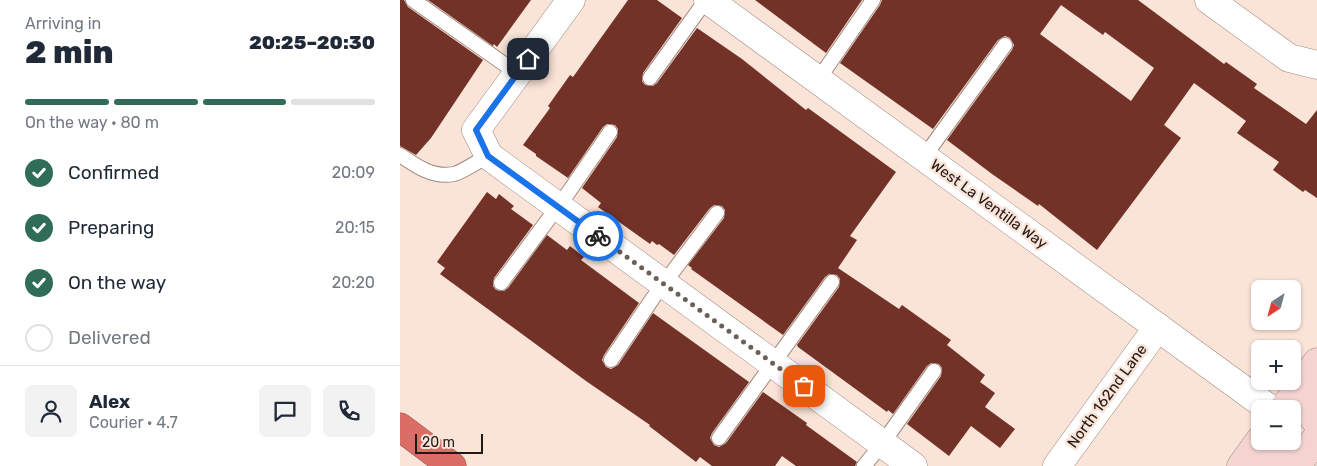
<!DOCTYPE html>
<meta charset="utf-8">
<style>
:root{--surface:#fff;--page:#f2f2f3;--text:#1f2937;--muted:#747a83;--line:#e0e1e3;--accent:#306d58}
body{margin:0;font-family:Rubik,sans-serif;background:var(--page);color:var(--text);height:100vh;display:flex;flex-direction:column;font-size:19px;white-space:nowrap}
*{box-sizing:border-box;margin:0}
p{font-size:16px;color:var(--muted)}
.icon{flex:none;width:28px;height:28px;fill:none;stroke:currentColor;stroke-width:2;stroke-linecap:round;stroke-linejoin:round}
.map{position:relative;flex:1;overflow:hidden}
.sheet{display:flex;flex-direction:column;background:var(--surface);width:400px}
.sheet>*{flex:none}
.needle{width:32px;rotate:216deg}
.tools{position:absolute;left:851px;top:280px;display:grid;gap:10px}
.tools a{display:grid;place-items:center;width:50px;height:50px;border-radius:8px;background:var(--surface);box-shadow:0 1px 4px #0004;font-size:25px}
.scale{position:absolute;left:15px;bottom:12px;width:68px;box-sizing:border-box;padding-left:5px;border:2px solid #201814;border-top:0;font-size:14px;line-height:18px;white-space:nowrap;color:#201814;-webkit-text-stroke:4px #fae3d7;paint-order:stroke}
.pin{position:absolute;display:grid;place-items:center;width:42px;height:42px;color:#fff;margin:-21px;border-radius:10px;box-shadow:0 2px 8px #0006}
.courier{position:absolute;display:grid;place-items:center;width:50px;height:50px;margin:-25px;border:4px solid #1a73e8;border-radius:50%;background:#fff;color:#222;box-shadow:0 1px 6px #0007}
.summary em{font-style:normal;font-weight:800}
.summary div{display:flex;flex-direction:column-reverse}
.summary{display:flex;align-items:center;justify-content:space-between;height:85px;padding:0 25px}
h1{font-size:32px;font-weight:800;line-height:38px}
.bar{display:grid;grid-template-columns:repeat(4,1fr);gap:8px 5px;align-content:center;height:60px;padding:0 25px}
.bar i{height:6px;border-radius:4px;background:var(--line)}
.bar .current{background:var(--accent)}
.bar p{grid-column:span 4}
.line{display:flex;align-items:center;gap:12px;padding:0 25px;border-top:1px solid var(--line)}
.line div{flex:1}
.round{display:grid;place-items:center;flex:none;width:52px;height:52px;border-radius:8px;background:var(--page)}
ol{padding:0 25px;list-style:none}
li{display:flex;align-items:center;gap:15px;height:55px}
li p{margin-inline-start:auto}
li .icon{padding:5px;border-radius:50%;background:var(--accent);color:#fff;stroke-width:4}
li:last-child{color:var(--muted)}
li i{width:28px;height:28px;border:2px solid var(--line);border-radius:50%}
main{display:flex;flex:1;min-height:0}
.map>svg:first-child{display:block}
.building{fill:#733227;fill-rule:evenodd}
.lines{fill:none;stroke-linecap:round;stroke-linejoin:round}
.service-casing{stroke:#a08b80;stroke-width:16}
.minor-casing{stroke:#a08b80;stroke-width:29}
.secondary-casing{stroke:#a08b80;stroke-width:29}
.motorway-casing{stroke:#994f49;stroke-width:29}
.service{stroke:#fff;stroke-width:14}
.minor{stroke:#fff;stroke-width:28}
.secondary{stroke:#f4d3d1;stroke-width:28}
.motorway{stroke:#da6d65;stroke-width:28}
.done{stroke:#6c5f58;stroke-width:5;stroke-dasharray:0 9}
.route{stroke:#1a73e8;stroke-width:6}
.labels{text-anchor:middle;stroke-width:5;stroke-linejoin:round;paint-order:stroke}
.street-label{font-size:15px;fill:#201814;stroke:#fae3d7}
</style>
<main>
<section class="sheet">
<div class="summary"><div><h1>2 min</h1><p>Arriving in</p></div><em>20:25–20:30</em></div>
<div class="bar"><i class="current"></i><i class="current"></i><i class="current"></i><i></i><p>On the way · 80 m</p></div>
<ol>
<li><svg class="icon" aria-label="check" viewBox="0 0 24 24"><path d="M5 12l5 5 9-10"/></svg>Confirmed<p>20:09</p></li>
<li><svg class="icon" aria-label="check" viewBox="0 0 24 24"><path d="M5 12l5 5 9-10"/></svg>Preparing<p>20:15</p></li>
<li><svg class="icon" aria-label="check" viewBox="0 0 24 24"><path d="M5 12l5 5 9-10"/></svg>On the way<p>20:20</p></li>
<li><i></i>Delivered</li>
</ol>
<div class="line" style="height:90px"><a class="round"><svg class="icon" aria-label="person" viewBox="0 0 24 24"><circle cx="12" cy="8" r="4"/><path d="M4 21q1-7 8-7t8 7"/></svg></a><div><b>Alex</b><p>Courier · 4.7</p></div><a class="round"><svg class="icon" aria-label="chat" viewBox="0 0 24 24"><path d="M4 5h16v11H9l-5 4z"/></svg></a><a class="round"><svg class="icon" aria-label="phone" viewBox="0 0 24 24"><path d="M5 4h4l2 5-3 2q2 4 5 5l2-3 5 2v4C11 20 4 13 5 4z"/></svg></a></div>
</section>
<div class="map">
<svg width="917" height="466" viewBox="0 0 917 466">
<rect width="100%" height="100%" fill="#fae3d7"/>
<g class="building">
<polygon points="0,0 4,0 8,7 83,60 31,138 16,155 0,146"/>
<polygon points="28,0 131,0 97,47 94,44 93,46"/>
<polygon points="228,0 257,0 282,18 243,73 242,81 245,85 253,86 257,83 297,28 342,59 406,110 408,108 496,172 450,236 457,240 438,268 499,309 502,305 551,340 547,345 585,375 580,382 595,393 585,407 615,429 600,448 571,426 549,456 507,424 541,376 542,368 539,364 531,363 527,366 493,414 488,410 487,412 398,347 397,345 439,287 440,279 437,275 429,274 425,277 383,335 291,269 292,268 288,265 324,218 325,210 322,206 314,205 310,208 274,255 259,244 257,245 252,241 250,244 198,207 201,203 182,188 217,137 218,129 215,125 207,124 203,127 168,178 136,156 136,154 123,145 150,108 148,106 170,75 173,77"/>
<polygon points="355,0 462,0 426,53"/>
<path d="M 482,0 L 738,0 L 824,64 L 826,62 L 857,84 L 854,88 L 906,124 L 917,110 L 917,198 L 905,190 L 903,192 L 873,170 L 879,162 L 837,133 L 846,121 L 794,83 L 764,125 L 781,138 L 697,250 L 639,204 L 638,206 L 592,174 L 547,140 L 612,50 L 614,45 L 610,38 L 605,36 L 598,40 L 533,129 L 440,63 L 480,5 ZM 661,5 L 703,35 L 705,32 L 754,68 L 731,101 L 640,34 Z"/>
<polygon points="87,192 96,199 99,194 114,206 111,209 133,225 94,278 93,286 96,290 104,291 108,288 147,235 167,250 170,246 184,257 181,260 239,303 204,355 202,360 206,367 211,369 218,365 253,313 349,382 312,433 310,438 314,445 319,447 326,443 363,392 407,423 406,425 457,462 455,466 396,466 382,456 375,466 312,466 300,457 296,462 249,426 250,425 186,381 40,274 45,268 37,262"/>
</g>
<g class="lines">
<g class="service-casing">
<g id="service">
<polyline points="13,0 117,73"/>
<polyline points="250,78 306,0"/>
<polyline points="418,80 473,0"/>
<path d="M 0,155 C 16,166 33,178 54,174 C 63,172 79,160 89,156"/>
<polyline points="524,157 605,45"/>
<polyline points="101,283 168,193 210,132"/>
<polyline points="211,360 253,298 317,213"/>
<polyline points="319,438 432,282"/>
<polyline points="464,466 482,444 534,371"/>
</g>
</g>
<g class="minor-casing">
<g id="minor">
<polyline points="171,0 76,130 89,156 513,466"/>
<polyline points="308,0 870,409"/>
<polyline points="809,0 889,58 917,65"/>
<polyline points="657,466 758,327"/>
</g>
</g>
<g class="secondary-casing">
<g id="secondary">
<polyline points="917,397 914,419 917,422"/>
<polyline points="883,409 917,362"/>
<polyline points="841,466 860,440"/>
<polyline points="870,466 886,441"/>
<polyline points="897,466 917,437"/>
</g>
</g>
<g class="motorway-casing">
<polyline id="motorway" points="0,427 52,466"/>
</g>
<use href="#service" class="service"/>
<use href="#minor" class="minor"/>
<use href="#secondary" class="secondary"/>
<use href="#motorway" class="motorway"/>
</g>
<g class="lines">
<polyline class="done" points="198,236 404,386"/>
<polyline class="route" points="128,59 76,130 88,156 198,236"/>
</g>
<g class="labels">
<g class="street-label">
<text transform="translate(589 204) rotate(36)" y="5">West La Ventilla Way</text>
<text transform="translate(707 396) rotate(-54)" y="5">North 162nd Lane</text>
</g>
</g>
</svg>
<div class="tools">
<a><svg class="needle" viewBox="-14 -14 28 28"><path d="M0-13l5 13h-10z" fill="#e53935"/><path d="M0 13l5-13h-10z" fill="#747a83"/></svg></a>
<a>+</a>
<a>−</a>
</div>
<div class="scale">20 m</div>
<div class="pin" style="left:404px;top:386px;background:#ea580c"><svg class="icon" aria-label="bag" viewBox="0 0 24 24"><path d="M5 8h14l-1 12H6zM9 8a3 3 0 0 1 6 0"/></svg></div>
<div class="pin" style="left:128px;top:59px;background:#1f2937"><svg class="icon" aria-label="home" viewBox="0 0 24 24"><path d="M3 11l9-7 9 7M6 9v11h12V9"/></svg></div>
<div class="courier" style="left:198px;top:236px"><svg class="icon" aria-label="bike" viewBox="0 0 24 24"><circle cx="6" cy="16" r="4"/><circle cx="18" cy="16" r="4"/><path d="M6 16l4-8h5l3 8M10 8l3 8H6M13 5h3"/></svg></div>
</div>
</main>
